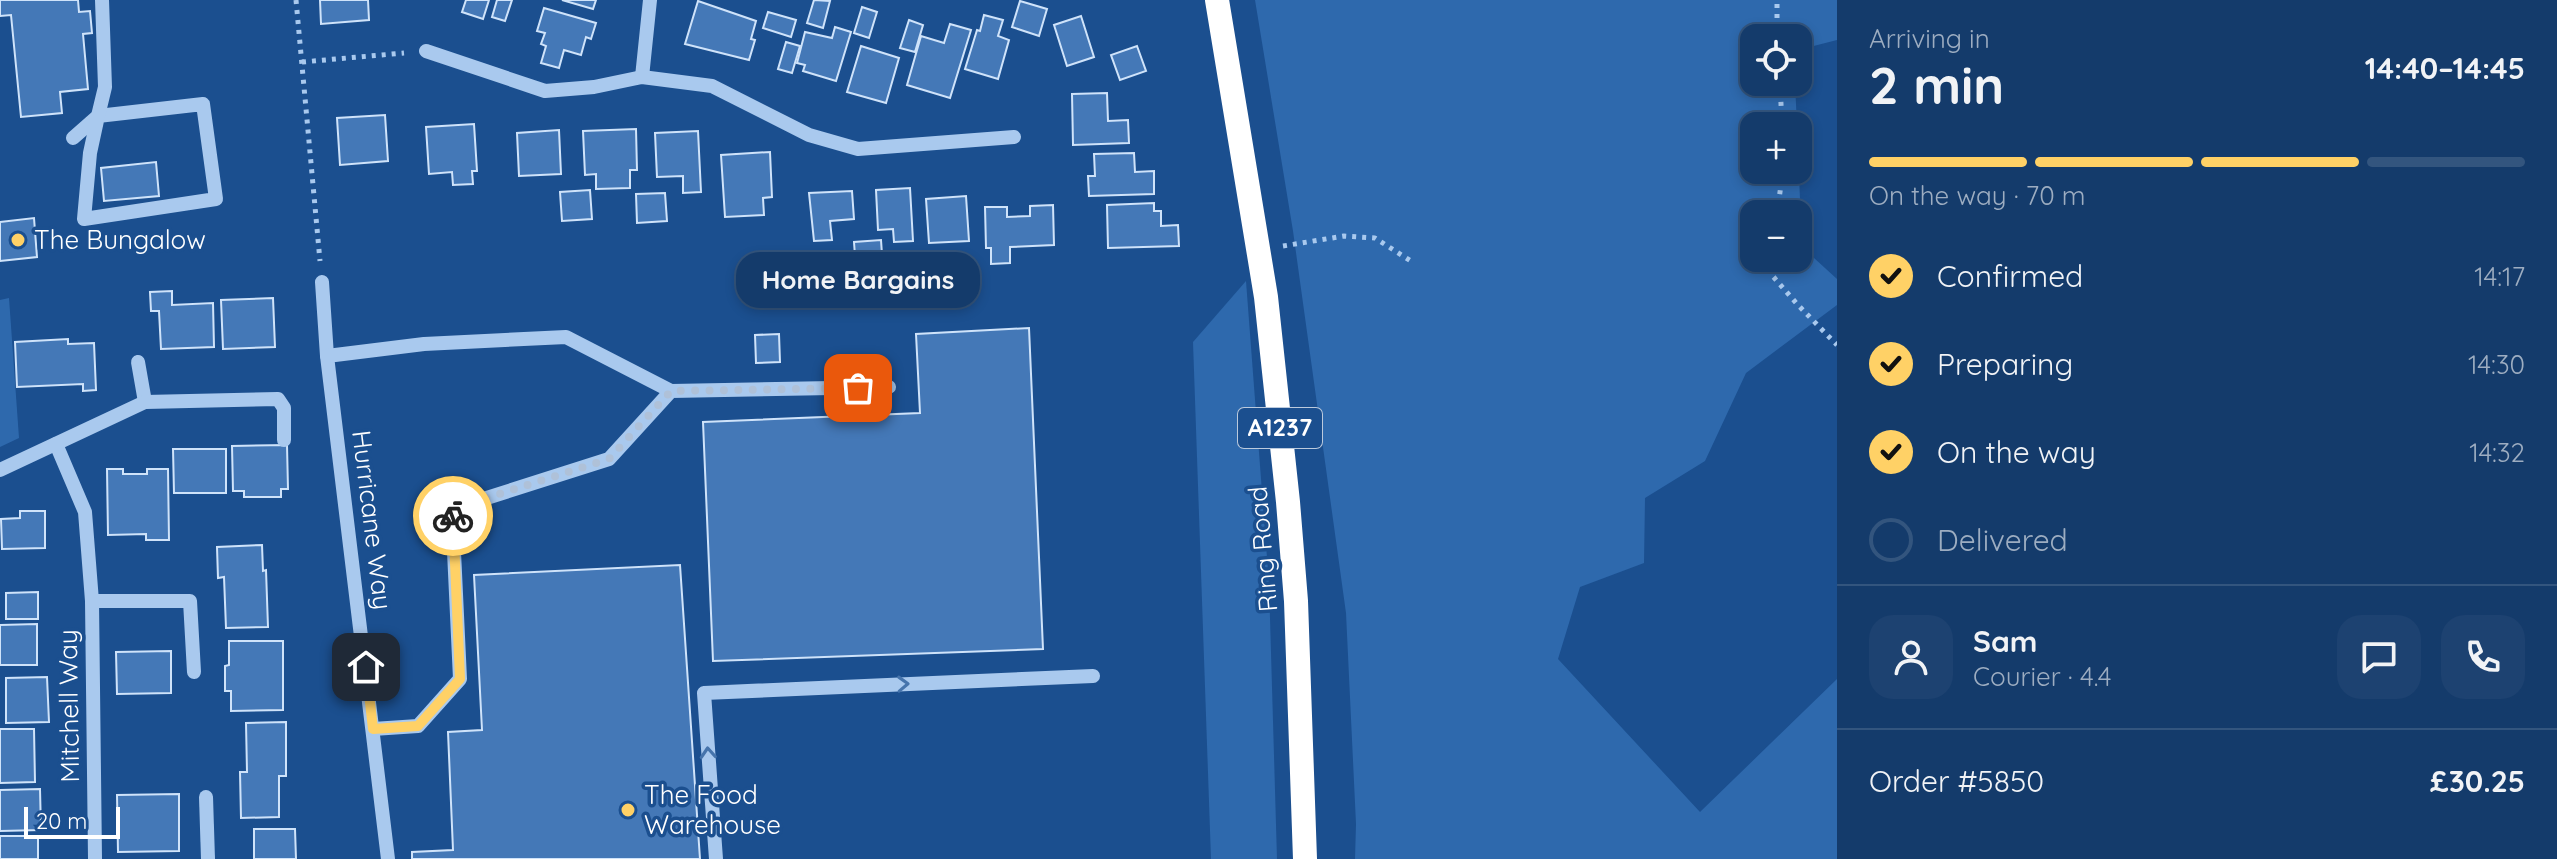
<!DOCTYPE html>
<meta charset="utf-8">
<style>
:root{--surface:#143b6b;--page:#1d4271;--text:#f1f3f6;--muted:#9dadc1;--line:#33557e;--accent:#ffd166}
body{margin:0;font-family:Quicksand,sans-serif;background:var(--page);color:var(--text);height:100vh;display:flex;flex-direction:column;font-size:30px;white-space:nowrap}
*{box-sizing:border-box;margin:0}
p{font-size:26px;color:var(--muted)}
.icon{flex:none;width:44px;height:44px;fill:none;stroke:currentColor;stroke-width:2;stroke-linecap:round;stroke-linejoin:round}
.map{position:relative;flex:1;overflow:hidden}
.panel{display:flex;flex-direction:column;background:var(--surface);width:720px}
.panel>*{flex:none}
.fabs{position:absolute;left:1740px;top:24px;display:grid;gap:16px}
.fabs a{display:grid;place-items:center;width:72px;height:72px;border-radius:16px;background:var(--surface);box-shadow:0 4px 12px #0003,0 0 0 2px var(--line);font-size:40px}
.scale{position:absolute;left:24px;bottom:20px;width:96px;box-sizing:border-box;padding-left:8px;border:4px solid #fff;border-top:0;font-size:22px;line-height:28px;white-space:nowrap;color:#fff;-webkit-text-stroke:6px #1b4f8f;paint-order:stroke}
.pin{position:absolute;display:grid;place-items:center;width:68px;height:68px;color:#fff;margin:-34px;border-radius:16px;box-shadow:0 4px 12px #0006}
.courier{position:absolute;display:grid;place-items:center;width:80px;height:80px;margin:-40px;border:6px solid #ffd166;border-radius:50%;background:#fff;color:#222;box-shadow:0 2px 10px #0007}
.bubble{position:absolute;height:56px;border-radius:24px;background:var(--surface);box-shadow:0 4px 12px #0003,0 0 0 2px var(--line);font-size:26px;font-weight:700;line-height:56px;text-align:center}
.head em{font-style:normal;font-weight:700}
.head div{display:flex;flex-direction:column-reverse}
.head{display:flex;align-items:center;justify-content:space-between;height:136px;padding:0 32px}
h1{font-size:52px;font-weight:700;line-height:60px}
.bar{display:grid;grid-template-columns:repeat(4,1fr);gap:12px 8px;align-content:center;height:96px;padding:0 32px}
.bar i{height:10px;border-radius:6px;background:var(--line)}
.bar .selected{background:var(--accent)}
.bar p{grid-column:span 4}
.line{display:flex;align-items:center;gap:20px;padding:0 32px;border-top:2px solid var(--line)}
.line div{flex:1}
.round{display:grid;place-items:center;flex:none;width:84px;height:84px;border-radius:24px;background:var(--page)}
ol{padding:0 32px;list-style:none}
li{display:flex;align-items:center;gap:24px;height:88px}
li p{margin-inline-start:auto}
li .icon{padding:8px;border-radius:50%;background:var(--accent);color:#111;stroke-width:4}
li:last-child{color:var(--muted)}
li i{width:44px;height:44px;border:4px solid var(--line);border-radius:50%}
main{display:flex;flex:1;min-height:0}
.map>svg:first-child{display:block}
.green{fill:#2e69ad;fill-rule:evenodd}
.building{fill:#4478b7;stroke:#cfe3fa;stroke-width:2}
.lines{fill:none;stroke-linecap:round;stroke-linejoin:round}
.path{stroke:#a9c9ee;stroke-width:5;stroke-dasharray:4 6;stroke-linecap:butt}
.minor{stroke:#a9c9ee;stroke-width:14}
.highway{stroke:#fff;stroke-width:24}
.oneway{stroke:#4674ac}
.done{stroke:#afc1d8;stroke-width:8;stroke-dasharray:0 14.4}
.route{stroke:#ffd166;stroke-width:10}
.poi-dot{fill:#ffd166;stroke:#1b4f8f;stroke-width:3}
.labels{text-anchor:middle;stroke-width:7;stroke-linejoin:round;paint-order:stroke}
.shield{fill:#1b4f8f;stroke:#bbcadd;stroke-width:2}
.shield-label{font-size:24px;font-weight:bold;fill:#fff}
.poi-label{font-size:26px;fill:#fff;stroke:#1b4f8f;text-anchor:start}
.street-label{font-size:26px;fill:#fff;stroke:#1b4f8f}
</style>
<main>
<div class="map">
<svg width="1837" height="859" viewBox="0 0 1837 859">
<rect width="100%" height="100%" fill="#1b4f8f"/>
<g class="green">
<path d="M 1255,0 L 1837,0 L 1837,40 L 1798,50 L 1798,38 L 1754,38 L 1754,82 L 1795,82 L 1797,126 L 1754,126 L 1754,170 L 1798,170 L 1798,152 L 1802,247 L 1837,279 L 1837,305 L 1746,373 L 1705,461 L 1645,498 L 1644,563 L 1580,587 L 1558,659 L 1700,812 L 1837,679 L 1837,859 L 1355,859 L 1356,824 L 1346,613 L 1293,231 ZM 1798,214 L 1798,258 L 1754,258 L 1754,214 Z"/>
<polygon points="1246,281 1269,584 1277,859 1211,859 1193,342"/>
<polygon points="9,298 19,438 0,447 0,300"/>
</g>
<g class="building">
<polygon points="0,0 78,0 79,12 90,11 92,33 83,34 88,89 60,92 62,113 21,117 11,15 0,16"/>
<polygon points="320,0 368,0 369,20 321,24"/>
<polygon points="466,0 489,0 483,19 462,12"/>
<polygon points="497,0 512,0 505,21 492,17"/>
<polygon points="562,0 596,0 593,9"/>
<polygon points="814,0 830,1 823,28 807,23"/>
<polygon points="698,1 756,21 751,39 755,40 749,60 685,44"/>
<polygon points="1020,1 1047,9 1039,36 1012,27"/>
<polygon points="862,7 877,12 869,38 854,33"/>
<polygon points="544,8 596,23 591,39 586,37 581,55 564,50 559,68 541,63 546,46 541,44 545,33 537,31"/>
<polygon points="768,12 796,20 791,37 763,28"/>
<polygon points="984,15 1003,20 998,36 1009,40 998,79 965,69 977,30 980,31"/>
<polygon points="1081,16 1094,57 1067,66 1054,25"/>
<polygon points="909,20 923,25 915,52 900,48"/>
<polygon points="950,24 971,30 950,98 907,85 921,36 944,43"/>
<polygon points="835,27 851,32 836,81 803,71 805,65 797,63 805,32 832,38"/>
<polygon points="786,42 800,46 792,73 778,69"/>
<polygon points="861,46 899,58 886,103 847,92"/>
<polygon points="1137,46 1146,71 1120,80 1111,55"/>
<polygon points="1107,93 1108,121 1128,120 1129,143 1073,145 1072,94"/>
<polygon points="385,115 388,161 340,165 337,118"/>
<polygon points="474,124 477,171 472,171 473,184 453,185 452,172 429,174 426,127"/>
<polygon points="636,129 637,170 630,170 630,188 596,189 596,174 585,175 583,131"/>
<polygon points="559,130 561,174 519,176 517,133"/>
<polygon points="698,131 701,192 683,193 683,176 657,177 655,133"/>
<polygon points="770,152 772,197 763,198 764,215 725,217 721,155"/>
<polygon points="1134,153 1135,172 1154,171 1154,194 1089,196 1088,176 1095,176 1094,154"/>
<polygon points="156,162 159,196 104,201 101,168"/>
<polygon points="910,188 913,241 894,242 893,229 878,230 876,190"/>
<polygon points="590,190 592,219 562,221 560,192"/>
<polygon points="852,191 854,219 830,221 832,240 814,241 809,193"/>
<polygon points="665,193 667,221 637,223 636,194"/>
<polygon points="966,196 969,241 929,243 926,199"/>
<polygon points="1154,203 1154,211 1161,211 1161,226 1178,225 1179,246 1108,248 1107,205"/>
<polygon points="1053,205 1054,245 1010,247 1010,263 991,264 991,248 986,248 985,207 1007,207 1007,217 1030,216 1030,206"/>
<polygon points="34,218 37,257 0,261 0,222"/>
<polygon points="881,240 883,269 856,270 854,242"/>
<polygon points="172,291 172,305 213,303 214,347 161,349 159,311 151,311 150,292"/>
<polygon points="273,298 275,347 223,349 221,300"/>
<polygon points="1029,328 1043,649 713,661 703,422 920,413 916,334"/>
<polygon points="779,334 780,362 756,363 755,335"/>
<polygon points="68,339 68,344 94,343 96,390 83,391 83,384 17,387 15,342"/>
<polygon points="287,445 288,489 281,489 281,497 244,497 244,491 233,491 232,446"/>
<polygon points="173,449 226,449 226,493 174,493"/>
<polygon points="107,469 123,469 123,474 147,474 147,469 168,469 169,540 146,540 146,534 108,535"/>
<polygon points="20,511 45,511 45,548 2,549 1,519 20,518"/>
<polygon points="262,545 263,571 266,570 268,627 226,628 224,577 218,578 217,547"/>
<polygon points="680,565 700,859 412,859 412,852 453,850 448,732 482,730 474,575"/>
<polygon points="38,592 38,619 6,619 6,593"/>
<polygon points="37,624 37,665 0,665 0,625"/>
<polygon points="229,641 283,641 283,710 231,711 231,691 225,691 225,666 229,665"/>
<polygon points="171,651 171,693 117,694 116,652"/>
<polygon points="47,677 49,722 6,723 6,678"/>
<polygon points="286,722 286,776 279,776 279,817 241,818 240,772 247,772 246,723"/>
<polygon points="0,729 34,729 35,782 0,783"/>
<polygon points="40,789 41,830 0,831 0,790"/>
<polygon points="179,794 179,851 118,852 117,795"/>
<polygon points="254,829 295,829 296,859 254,859"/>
<rect x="0" y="836" width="38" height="23"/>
</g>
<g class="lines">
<g class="path">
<polyline points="296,0 320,261"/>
<polyline points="1777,38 1777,0"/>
<polyline points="302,62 404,53"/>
<polyline points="1780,82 1782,126"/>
<polyline points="1777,214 1783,170"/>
<polyline points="1283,246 1344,236 1375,238 1414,263"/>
<polyline points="1770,258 1771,274 1797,304 1837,345"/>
</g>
<g class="minor">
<polyline points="426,51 545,91 594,87 642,77 712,86 809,135 858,149 1014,137"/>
<polyline points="642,77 650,0"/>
<polygon points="203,104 216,199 84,219 90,153 98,116"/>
<polyline points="73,138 98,116 105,87 102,0"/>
<polyline points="322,282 327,356 388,859"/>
<polyline points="327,356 424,344 566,337 671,391"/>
<polyline points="138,362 145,402"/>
<polyline points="56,444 85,512 92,601 95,859"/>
<polyline points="0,470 145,402 278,399 284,408 284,440"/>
<polyline points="92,601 190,601 194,672"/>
<polyline points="373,729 418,726 460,679 452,509 609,459 671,391 889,387"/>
<polyline points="206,797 208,859"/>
<polyline points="716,859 704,693 1093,676"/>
</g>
<polyline class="highway" points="1217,0 1266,297 1288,502 1296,601 1305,859"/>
</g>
<defs><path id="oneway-chevron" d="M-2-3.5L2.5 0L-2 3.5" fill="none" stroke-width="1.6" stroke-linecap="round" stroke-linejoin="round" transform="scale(2)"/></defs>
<g class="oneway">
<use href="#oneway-chevron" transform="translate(903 684) rotate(-2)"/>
<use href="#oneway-chevron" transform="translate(708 753) rotate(-94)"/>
</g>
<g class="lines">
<polyline class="done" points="453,516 452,509 609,459 671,391 858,388"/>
<polyline class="route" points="366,667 373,729 418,726 460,679 453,516"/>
</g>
<g class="poi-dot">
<circle cx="18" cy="240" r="8"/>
<circle cx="628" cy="810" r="8"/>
</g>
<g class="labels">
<rect class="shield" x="1238" y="408" width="84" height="40" rx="6"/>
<g class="shield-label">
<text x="1280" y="436">A1237</text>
</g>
<g class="poi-label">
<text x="34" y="249">The Bungalow</text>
<text x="644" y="804">The Food<tspan x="644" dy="30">Warehouse</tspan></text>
</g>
<g class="street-label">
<text transform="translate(372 520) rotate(83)" y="9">Hurricane Way</text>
<text transform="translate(1263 549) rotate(-95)" y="9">Ring Road</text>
<text transform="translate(69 706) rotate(-91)" y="9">Mitchell Way</text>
</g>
</g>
</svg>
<div class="fabs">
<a><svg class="icon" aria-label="locate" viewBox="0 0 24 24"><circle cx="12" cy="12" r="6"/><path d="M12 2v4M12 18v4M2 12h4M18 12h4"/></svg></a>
<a>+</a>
<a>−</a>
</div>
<div class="scale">20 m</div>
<div class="pin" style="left:858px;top:388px;background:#ea580c"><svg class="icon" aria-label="bag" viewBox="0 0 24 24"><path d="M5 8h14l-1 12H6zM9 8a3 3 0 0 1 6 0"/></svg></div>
<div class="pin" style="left:366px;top:667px;background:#1f2937"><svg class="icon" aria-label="home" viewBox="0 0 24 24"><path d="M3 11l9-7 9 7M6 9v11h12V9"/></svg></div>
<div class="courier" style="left:453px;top:516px"><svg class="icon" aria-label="bike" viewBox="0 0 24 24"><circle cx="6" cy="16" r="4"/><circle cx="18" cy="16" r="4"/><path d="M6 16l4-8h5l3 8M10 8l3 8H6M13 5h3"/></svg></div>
<div class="bubble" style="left:736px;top:252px;width:244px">Home Bargains</div>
</div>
<section class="panel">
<div class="head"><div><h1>2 min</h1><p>Arriving in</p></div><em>14:40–14:45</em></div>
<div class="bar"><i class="selected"></i><i class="selected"></i><i class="selected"></i><i></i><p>On the way · 70 m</p></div>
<ol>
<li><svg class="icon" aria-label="check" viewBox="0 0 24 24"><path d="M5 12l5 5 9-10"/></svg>Confirmed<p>14:17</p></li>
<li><svg class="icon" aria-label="check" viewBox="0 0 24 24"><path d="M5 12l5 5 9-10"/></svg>Preparing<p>14:30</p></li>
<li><svg class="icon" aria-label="check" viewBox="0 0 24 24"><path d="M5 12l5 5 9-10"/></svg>On the way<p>14:32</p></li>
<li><i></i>Delivered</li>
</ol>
<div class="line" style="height:144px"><a class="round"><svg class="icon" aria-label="person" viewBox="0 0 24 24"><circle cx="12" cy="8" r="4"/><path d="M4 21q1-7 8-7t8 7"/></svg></a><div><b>Sam</b><p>Courier · 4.4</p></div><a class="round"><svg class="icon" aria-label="chat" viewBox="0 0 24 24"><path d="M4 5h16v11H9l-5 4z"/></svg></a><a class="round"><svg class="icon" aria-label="phone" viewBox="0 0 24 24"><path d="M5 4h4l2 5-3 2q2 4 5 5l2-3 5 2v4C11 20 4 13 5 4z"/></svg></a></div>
<div class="line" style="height:104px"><div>Order #5850</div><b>£30.25</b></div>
</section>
</main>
